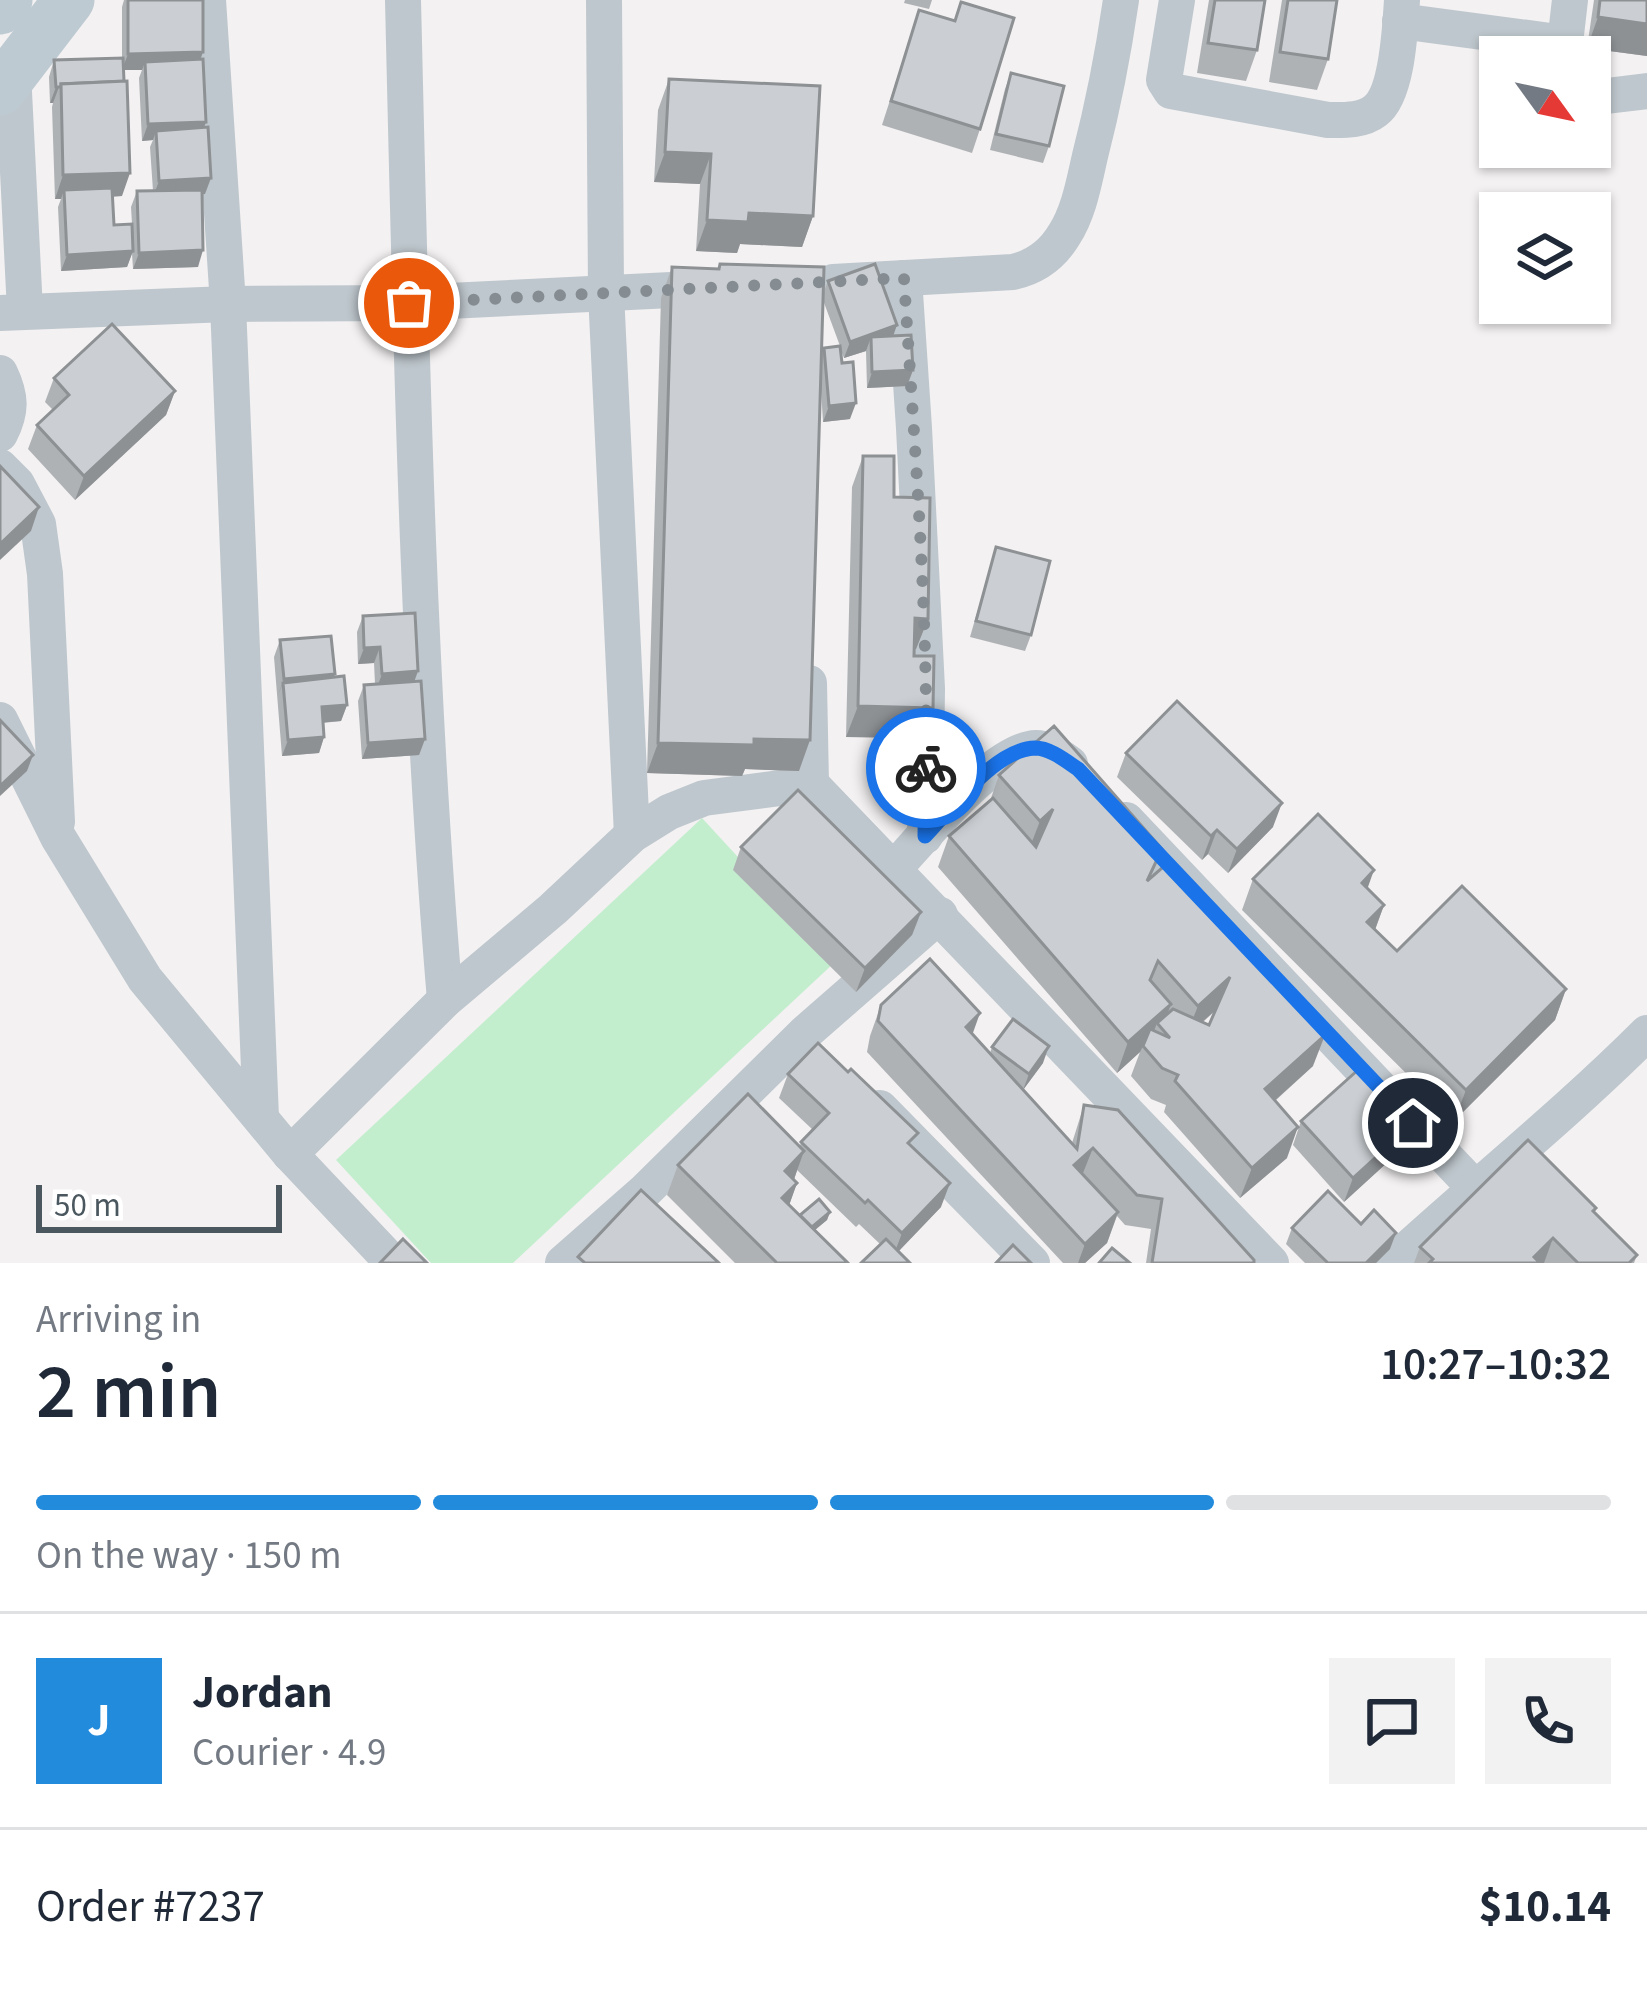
<!DOCTYPE html>
<meta charset="utf-8">
<style>
:root{--surface:#fff;--page:#f2f2f3;--text:#1f2937;--muted:#747a83;--line:#e0e1e3;--accent:#238bdc}
body{margin:0;font-family:"Source Sans 3",sans-serif;background:var(--page);color:var(--text);height:100vh;display:flex;flex-direction:column;font-size:45px;white-space:nowrap}
*{box-sizing:border-box;margin:0}
p{font-size:39px;color:var(--muted)}
.icon{flex:none;width:66px;height:66px;fill:none;stroke:currentColor;stroke-width:2;stroke-linecap:round;stroke-linejoin:round}
.map{position:relative;height:1263px;overflow:hidden}
.panel{display:flex;flex-direction:column;background:var(--surface);flex:1}
.panel>*{flex:none}
.needle{width:78px;rotate:123deg}
.controls{position:absolute;left:1479px;top:36px;display:grid;gap:24px}
.controls a{display:grid;place-items:center;width:132px;height:132px;border-radius:0px;background:var(--surface);box-shadow:0 3px 9px #0004;font-size:60px}
.scale{position:absolute;left:36px;bottom:30px;width:246px;box-sizing:border-box;padding-left:12px;border:6px solid #4a575e;border-top:0;font-size:33px;line-height:42px;white-space:nowrap;color:#4a575e;-webkit-text-stroke:9px #fff;paint-order:stroke}
.pin{position:absolute;display:grid;place-items:center;width:102px;height:102px;color:#fff;margin:-51px;border:6px solid #fff;border-radius:50%;box-shadow:0 3px 12px #0007}
.courier{position:absolute;display:grid;place-items:center;width:120px;height:120px;margin:-60px;border:9px solid #1a73e8;border-radius:50%;background:#fff;color:#222;box-shadow:0 3px 15px #0007}
.head em{font-style:normal;font-weight:600}
.head div{display:flex;flex-direction:column-reverse}
.head{display:flex;align-items:center;justify-content:space-between;height:204px;padding:0 36px}
h1{font-size:78px;font-weight:600;line-height:90px}
.bar{display:grid;grid-template-columns:repeat(4,1fr);gap:18px 12px;align-content:center;height:144px;padding:0 36px}
.bar i{height:15px;border-radius:9px;background:var(--line)}
.bar .selected{background:var(--accent)}
.bar p{grid-column:span 4}
.line{display:flex;align-items:center;gap:30px;padding:0 36px;border-top:3px solid var(--line)}
.line div{flex:1}
.round{display:grid;place-items:center;flex:none;width:126px;height:126px;border-radius:0px;background:var(--page)}
.map>svg:first-child{display:block}
.green{fill:#c3eece}
.lines{fill:none;stroke-linecap:round;stroke-linejoin:round}
.street{stroke:#bec7cd;stroke-width:36}
.secondary{stroke:#becad2;stroke-width:51}
.wall{fill:#afb2b5;fill-rule:evenodd}
.shaded-wall{fill:#8e9194}
.building{fill:#cbcfd3;stroke:#8e9194;stroke-width:3}
.done{stroke:#858d92;stroke-width:12;stroke-dasharray:0 21.6}
.route{stroke:#1a73e8;stroke-width:15}
</style>
<div class="map">
<svg width="1647" height="1263" viewBox="0 0 1647 1263">
<rect width="100%" height="100%" fill="#f3f1f2"/>
<polygon class="green" points="702,818 835,962 513,1263 431,1263 336,1160"/>
<g class="lines">
<g class="street">
<polyline points="208,0 228,304 261,1118"/>
<path d="M 403,0 C 411,334 417,667 445,1000"/>
<polyline points="604,0 606,293 632,835"/>
<path d="M 1177,0 L 1164,80 L 1171,91 L 1328,120 C 1344,120 1362,121 1375,111 C 1398,94 1400,28 1402,0"/>
<polyline points="1400,21 1565,43"/>
<polyline points="1569,57 1565,43 1570,0"/>
<polyline points="13,72 25,311"/>
<polyline points="1590,98 1647,91"/>
<polyline points="904,278 914,428 927,689 925,836"/>
<path d="M 833,282 L 1013,272 C 1035,267 1052,255 1064,235 C 1079,212 1084,182 1090,156 C 1104,102 1113,55 1121,0"/>
<polyline points="0,313 228,304 408,303 712,288"/>
<path d="M 0,373 C 11,396 12,411 0,434"/>
<polyline points="0,467 17,484 38,524 45,574 57,822"/>
<polyline points="0,720 58,837 145,979 290,1154 393,1263"/>
<polyline points="811,784 1271,1263"/>
<polyline points="1126,820 1474,1187"/>
<path d="M 893,870 C 922,839 994,749 1036,748 C 1048,748 1061,757 1070,764"/>
<polyline points="880,1108 1032,1263"/>
<polyline points="290,1154 445,1000 553,909 632,835 669,812 704,798 811,784 809,683"/>
<polyline points="563,1263 645,1191 805,1033 940,915"/>
<path d="M 1392,1263 C 1476,1186 1566,1114 1647,1033"/>
</g>
<g class="secondary">
<polyline points="0,9 7,0"/>
<polyline points="0,90 69,0"/>
</g>
</g>
<g class="wall">
<path d="M 124,0 L 203,0 L 201,59 L 206,122 L 204,127 L 205,194 L 202,194 L 198,267 L 133,269 L 132,253 L 127,267 L 61,271 L 58,207 L 61,199 L 55,199 L 52,107 L 53,103 L 50,103 L 49,77 L 54,60 L 122,58 L 122,7 ZM 123,70 L 142,70 L 139,78 L 142,141 L 153,140 L 150,147 L 153,191 L 137,191 L 131,207 L 132,224 L 114,225 L 112,197 L 122,196 Z"/>
<polygon points="905,0 932,0 929,9 904,3"/>
<polygon points="1209,0 1265,0 1257,50 1246,81 1197,73"/>
<polygon points="1282,0 1337,0 1328,59 1317,90 1269,82"/>
<polygon points="1594,0 1647,0 1647,56 1587,48"/>
<polygon points="919,10 954,21 980,129 972,153 882,125"/>
<polygon points="1011,73 1049,146 1043,163 990,150 1005,89"/>
<polygon points="669,79 813,216 802,247 740,244 737,253 696,251 700,184 654,182 658,110"/>
<path d="M 720,264 L 823,294 L 828,281 L 893,336 L 913,370 L 907,386 L 867,388 L 866,351 L 844,358 L 840,348 L 850,419 L 823,422 L 821,389 L 799,771 L 745,769 L 742,776 L 647,773 L 661,298 L 672,267 L 718,269 ZM 823,300 L 840,346 L 824,348 L 822,355 Z"/>
<polygon points="54,378 175,391 166,415 75,500 28,449 37,425 53,410 45,402"/>
<polygon points="863,456 894,497 928,619 916,649 914,649 914,656 933,708 922,738 846,737 852,487"/>
<polygon points="996,547 1031,635 1025,651 970,637"/>
<polygon points="363,616 414,682 425,739 419,755 362,759 358,701 364,685 375,684 374,663 358,664 357,632"/>
<polygon points="280,640 334,677 347,705 341,721 323,723 324,737 319,753 282,756 274,657"/>
<polygon points="1126,753 1273,827 1228,873 1208,854 1202,860 1117,777"/>
<path d="M 999,775 L 1151,877 L 1313,1066 L 1275,1101 L 1287,1158 L 1240,1198 L 1164,1112 L 1166,1105 L 1151,1099 L 1131,1076 L 1140,1052 L 1117,1073 L 938,867 L 949,836 L 990,801 ZM 1215,1011 L 1209,1025 L 1203,1022 Z"/>
<polygon points="741,847 921,912 912,935 856,992 733,870"/>
<polygon points="1253,879 1368,888 1384,905 1375,930 1397,951 1566,989 1555,1020 1454,1121 1242,910"/>
<polygon points="881,1005 973,1034 990,1053 992,1047 1043,1063 1023,1090 1072,1143 1084,1105 1254,1263 1146,1263 1151,1229 1125,1225 1117,1216 1107,1243 1085,1263 1063,1263 867,1052 870,1036"/>
<polygon points="788,1074 912,1147 941,1207 899,1251 880,1244 859,1224 856,1227 797,1170 794,1180 797,1183 789,1205 800,1215 830,1212 827,1220 815,1230 848,1263 735,1263 667,1195 678,1165 800,1146 801,1142 813,1130 779,1098"/>
<polygon points="1301,1121 1402,1149 1344,1202 1293,1145"/>
<polygon points="1596,1208 1595,1212 1637,1255 1634,1263 1414,1263 1420,1247"/>
<polygon points="1361,1224 1390,1249 1376,1263 1305,1263 1286,1244 1292,1228"/>
</g>
<g class="shaded-wall">
<polygon points="1598,17 1647,24 1647,56 1587,48"/>
<polygon points="203,52 197,69 145,62 142,70 122,70 128,54"/>
<polygon points="56,87 59,87 53,103 50,103"/>
<polygon points="206,122 200,138 156,131 153,140 142,141 148,124"/>
<polygon points="665,152 711,154 700,184 654,182"/>
<polygon points="130,173 122,196 64,198 64,190 61,199 55,199 63,175"/>
<polygon points="211,178 205,194 153,197 159,181"/>
<polygon points="749,213 813,216 802,247 740,244 737,253 696,251 707,220"/>
<polygon points="203,250 198,267 133,269 139,253"/>
<polygon points="133,251 127,267 61,271 67,255"/>
<polygon points="897,325 891,342 871,337 866,351 844,358 850,342"/>
<polygon points="913,370 907,386 867,388 872,372"/>
<polygon points="175,391 166,415 75,500 84,476"/>
<polygon points="856,403 850,419 823,422 829,406"/>
<polygon points="39,507 31,531 0,560 0,544"/>
<polygon points="915,618 928,619 916,649 904,649"/>
<polygon points="380,647 374,663 358,664 364,648"/>
<polygon points="418,671 412,688 376,690 382,674"/>
<polygon points="335,674 329,690 283,683 278,695 284,679"/>
<polygon points="347,705 341,721 316,723 322,707"/>
<polygon points="858,706 933,708 922,738 846,737"/>
<polygon points="324,737 319,753 282,756 288,740"/>
<polygon points="425,739 419,755 362,759 368,743"/>
<polygon points="754,739 810,740 799,771 745,769 742,776 647,773 658,743"/>
<polygon points="33,755 27,771 0,796 0,786"/>
<polygon points="1282,803 1273,827 1228,873 1237,849"/>
<polygon points="1053,809 1042,839 1028,852 1040,821"/>
<polygon points="1217,830 1208,854 1202,860 1211,836"/>
<polygon points="1374,870 1363,901 1362,883"/>
<polygon points="1384,905 1373,935 1367,922"/>
<polygon points="921,912 912,935 856,992 865,968"/>
<polygon points="1230,977 1218,1008 1186,1036 1198,1006"/>
<polygon points="1566,989 1555,1020 1454,1121 1466,1090"/>
<polygon points="1171,1004 1162,1029 1157,1023 1149,1044 1143,1046 1140,1052 1117,1073 1128,1042"/>
<polygon points="980,1013 969,1044 966,1027"/>
<polygon points="1325,1035 1313,1066 1253,1120 1265,1089"/>
<polygon points="1049,1046 1043,1063 1023,1090 1029,1074"/>
<polygon points="1410,1126 1402,1149 1344,1202 1353,1178"/>
<polygon points="1298,1127 1287,1158 1240,1198 1252,1168"/>
<polygon points="1093,1148 1081,1178 1074,1165"/>
<polygon points="804,1151 793,1182 785,1171"/>
<polygon points="797,1183 786,1214 782,1198"/>
<polygon points="950,1183 941,1207 893,1257 902,1233"/>
<polygon points="830,1212 827,1220 804,1239 807,1231"/>
<polygon points="1118,1212 1107,1243 1085,1263 1078,1263 1085,1244"/>
<polygon points="1396,1233 1390,1249 1376,1263 1366,1263"/>
<polygon points="1553,1238 1544,1263 1532,1263 1534,1257"/>
</g>
<g class="building">
<polygon points="128,0 203,0 203,52 128,54"/>
<polygon points="1215,0 1265,0 1257,50 1208,43"/>
<polygon points="1288,0 1337,0 1328,59 1280,52"/>
<polygon points="1600,0 1647,0 1647,24 1598,17"/>
<polygon points="961,2 1014,18 980,129 891,101 919,10 955,21"/>
<polygon points="123,58 124,81 61,84 61,87 56,87 54,60"/>
<polygon points="203,59 206,122 148,124 145,62"/>
<polygon points="1011,73 1064,86 1049,146 996,134"/>
<polygon points="669,79 820,86 813,216 749,213 748,222 707,220 711,154 665,152"/>
<polygon points="127,81 130,173 63,175 61,84"/>
<polygon points="208,127 211,178 159,181 156,131"/>
<polygon points="112,188 114,225 132,224 133,251 67,255 64,190"/>
<polygon points="202,190 203,250 139,253 137,191"/>
<polygon points="720,264 824,267 810,740 754,739 754,745 658,743 672,267 719,269"/>
<polygon points="875,264 897,325 850,342 828,281"/>
<polygon points="112,324 175,391 84,476 37,425 69,395 54,378"/>
<polygon points="911,335 913,370 872,372 871,337"/>
<polygon points="840,346 842,363 853,362 856,403 829,406 824,348"/>
<polygon points="863,456 894,456 894,497 930,498 928,619 915,618 914,656 934,656 933,708 858,706"/>
<polygon points="0,466 39,507 0,544"/>
<polygon points="996,547 1050,561 1031,635 976,621"/>
<polygon points="415,613 418,671 382,674 380,647 364,648 363,616"/>
<polygon points="331,636 335,674 284,679 280,640"/>
<polygon points="344,676 347,705 322,707 324,737 288,740 283,683"/>
<polygon points="421,681 425,739 368,743 364,685"/>
<polygon points="1177,701 1282,803 1237,849 1217,830 1211,836 1126,753"/>
<polygon points="0,720 33,755 0,786"/>
<polygon points="1054,726 1162,849 1147,881 1170,861 1325,1035 1265,1089 1298,1127 1252,1168 1175,1081 1178,1075 1162,1068 1143,1046 1150,1029 1170,1038 1157,1023 1173,1009 1209,1025 1230,977 1198,1006 1158,961 1150,980 1171,1004 1128,1042 949,836 993,798 1036,847 1053,809 1040,821 999,775"/>
<polygon points="798,790 921,912 865,968 741,847"/>
<polygon points="1318,814 1374,870 1362,883 1384,905 1367,922 1397,951 1462,886 1566,989 1466,1090 1253,879"/>
<polygon points="930,959 980,1013 966,1027 1077,1149 1084,1105 1118,1110 1254,1260 1254,1263 1152,1263 1162,1199 1137,1195 1093,1148 1074,1165 1118,1212 1085,1244 878,1021 881,1005"/>
<polygon points="1013,1019 1049,1046 1029,1074 992,1047"/>
<polygon points="818,1043 848,1072 851,1069 918,1133 908,1143 950,1183 902,1233 868,1200 865,1203 801,1142 829,1113 788,1074"/>
<polygon points="1359,1069 1410,1126 1353,1178 1301,1121"/>
<polygon points="748,1094 804,1151 785,1171 797,1183 782,1198 848,1263 777,1263 678,1165"/>
<polygon points="1528,1140 1596,1208 1593,1211 1637,1255 1629,1263 1578,1263 1553,1238 1534,1257 1540,1263 1429,1263 1433,1259 1420,1247"/>
<polygon points="641,1190 719,1263 585,1263 578,1257"/>
<polygon points="1328,1191 1361,1224 1374,1210 1396,1233 1366,1263 1328,1263 1292,1228"/>
<polygon points="819,1199 830,1212 812,1227 800,1215"/>
<polygon points="403,1239 427,1263 380,1263"/>
<polygon points="886,1239 910,1263 861,1263"/>
<polygon points="1013,1245 1031,1263 996,1263"/>
<polygon points="1112,1248 1130,1263 1099,1263"/>
</g>
<g class="lines">
<path class="done" d="M 409,303 L 904,278 C 914,441 928,605 926,768"/>
<path class="route" d="M 926,768 L 925,836 C 951,809 995,749 1035,748 C 1050,748 1066,761 1078,769 L 1413,1123"/>
</g>
</svg>
<div class="controls">
<a><svg class="needle" viewBox="-14 -14 28 28"><path d="M0-13l5 13h-10z" fill="#e53935"/><path d="M0 13l5-13h-10z" fill="#747a83"/></svg></a>
<a><svg class="icon" aria-label="layers" viewBox="0 0 24 24"><path d="M12 4l9 5-9 5-9-5zM3 14l9 5 9-5"/></svg></a>
</div>
<div class="scale">50 m</div>
<div class="pin" style="left:409px;top:303px;background:#ea580c"><svg class="icon" aria-label="bag" viewBox="0 0 24 24"><path d="M5 8h14l-1 12H6zM9 8a3 3 0 0 1 6 0"/></svg></div>
<div class="pin" style="left:1413px;top:1123px;background:#1f2937"><svg class="icon" aria-label="home" viewBox="0 0 24 24"><path d="M3 11l9-7 9 7M6 9v11h12V9"/></svg></div>
<div class="courier" style="left:926px;top:768px"><svg class="icon" aria-label="bike" viewBox="0 0 24 24"><circle cx="6" cy="16" r="4"/><circle cx="18" cy="16" r="4"/><path d="M6 16l4-8h5l3 8M10 8l3 8H6M13 5h3"/></svg></div>
</div>
<section class="panel">
<div class="head"><div><h1>2 min</h1><p>Arriving in</p></div><em>10:27–10:32</em></div>
<div class="bar"><i class="selected"></i><i class="selected"></i><i class="selected"></i><i></i><p>On the way · 150 m</p></div>
<div class="line" style="height:216px"><b class="round" style="background:var(--accent);color:#fff">J</b><div><b>Jordan</b><p>Courier · 4.9</p></div><a class="round"><svg class="icon" aria-label="chat" viewBox="0 0 24 24"><path d="M4 5h16v11H9l-5 4z"/></svg></a><a class="round"><svg class="icon" aria-label="phone" viewBox="0 0 24 24"><path d="M5 4h4l2 5-3 2q2 4 5 5l2-3 5 2v4C11 20 4 13 5 4z"/></svg></a></div>
<div class="line" style="height:156px"><div>Order #7237</div><b>$10.14</b></div>
</section>
